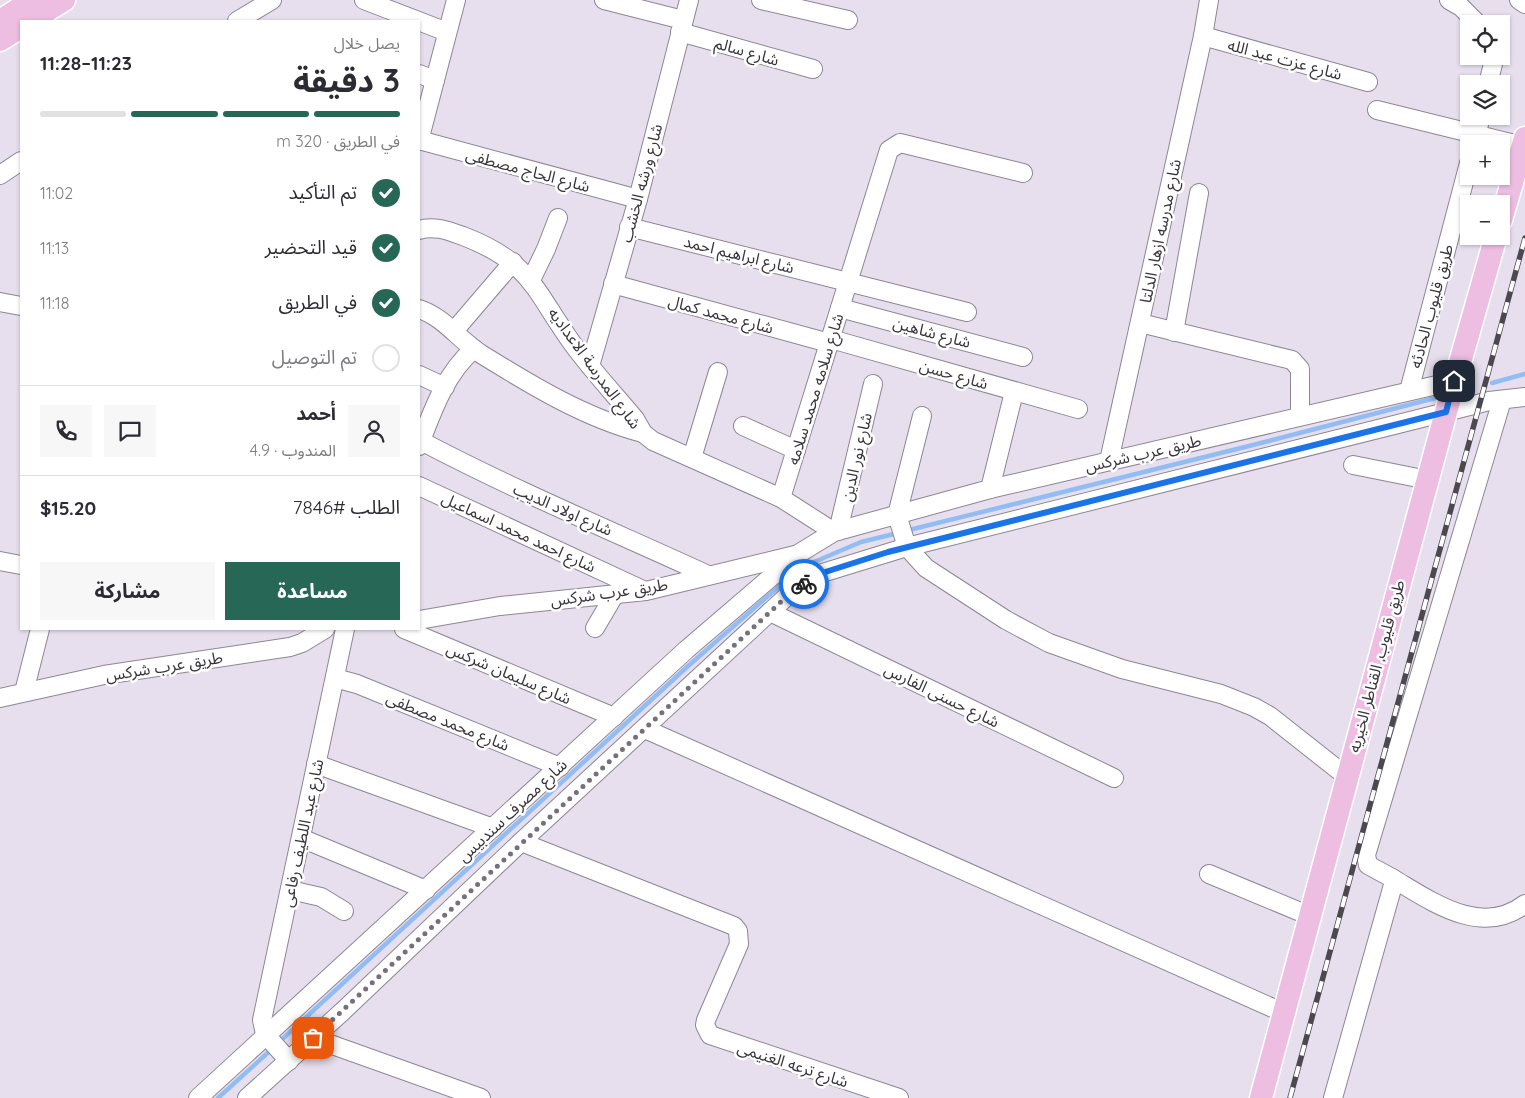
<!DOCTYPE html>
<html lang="ar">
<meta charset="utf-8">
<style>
:root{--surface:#fff;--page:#f7f7f7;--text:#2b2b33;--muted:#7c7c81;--line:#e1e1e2;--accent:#266756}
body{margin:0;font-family:Quicksand,"Noto Sans Arabic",sans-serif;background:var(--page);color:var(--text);direction:rtl;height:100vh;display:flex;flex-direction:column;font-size:19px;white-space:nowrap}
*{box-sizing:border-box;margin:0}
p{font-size:16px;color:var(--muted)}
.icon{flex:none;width:28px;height:28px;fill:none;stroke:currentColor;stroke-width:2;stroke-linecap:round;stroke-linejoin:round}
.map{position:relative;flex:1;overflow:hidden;direction:ltr}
.side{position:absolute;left:20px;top:20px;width:400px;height:610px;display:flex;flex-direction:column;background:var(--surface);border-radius:0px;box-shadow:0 1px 4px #0004;direction:rtl}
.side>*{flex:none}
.fabs{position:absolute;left:1460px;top:15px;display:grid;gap:10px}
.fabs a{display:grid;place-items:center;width:50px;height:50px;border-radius:0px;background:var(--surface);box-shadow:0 1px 4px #0004;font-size:25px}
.pin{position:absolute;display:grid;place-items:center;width:42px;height:42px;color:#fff;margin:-21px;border-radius:10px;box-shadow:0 2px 8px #0006}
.courier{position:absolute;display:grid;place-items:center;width:50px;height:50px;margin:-25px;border:4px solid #1a73e8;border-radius:50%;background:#fff;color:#222;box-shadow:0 1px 6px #0007}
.overview em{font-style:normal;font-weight:700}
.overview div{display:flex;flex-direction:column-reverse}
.overview{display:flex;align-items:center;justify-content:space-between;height:85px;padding:0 20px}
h1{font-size:32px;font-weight:700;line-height:38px}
.bar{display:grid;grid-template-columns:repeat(4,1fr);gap:8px 5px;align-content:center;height:60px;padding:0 20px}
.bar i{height:6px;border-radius:4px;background:var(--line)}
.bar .selected{background:var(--accent)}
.bar p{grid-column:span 4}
.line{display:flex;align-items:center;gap:12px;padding:0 20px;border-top:1px solid var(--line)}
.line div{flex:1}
.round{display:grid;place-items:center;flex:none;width:52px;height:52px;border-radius:0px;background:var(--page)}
ol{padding:0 20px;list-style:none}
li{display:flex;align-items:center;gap:15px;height:55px}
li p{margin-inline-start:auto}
li .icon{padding:5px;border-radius:50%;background:var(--accent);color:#fff;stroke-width:4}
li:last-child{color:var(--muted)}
li i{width:28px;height:28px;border:2px solid var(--line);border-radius:50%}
.cta{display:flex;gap:10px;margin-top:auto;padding:10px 20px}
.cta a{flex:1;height:58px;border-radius:0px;background:var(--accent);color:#fff;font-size:20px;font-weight:700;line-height:58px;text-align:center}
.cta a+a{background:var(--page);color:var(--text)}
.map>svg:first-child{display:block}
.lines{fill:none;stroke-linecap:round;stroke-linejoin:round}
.stream{stroke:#91bdf4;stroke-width:4.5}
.minor-casing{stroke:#8e8694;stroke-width:20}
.major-casing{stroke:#fff;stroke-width:25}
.minor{stroke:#fff;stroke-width:18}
.major{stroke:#eebde2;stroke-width:22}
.rail-casing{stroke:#4c4850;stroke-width:5.5}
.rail{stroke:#fff;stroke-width:4;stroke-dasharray:11;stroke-linecap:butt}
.done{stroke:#757079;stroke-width:5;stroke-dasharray:0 9}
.route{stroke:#1a73e8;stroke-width:6}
.labels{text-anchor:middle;stroke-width:5;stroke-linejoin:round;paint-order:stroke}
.street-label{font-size:16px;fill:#37343a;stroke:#fff}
</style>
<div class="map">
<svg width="1525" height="1098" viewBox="0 0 1525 1098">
<rect width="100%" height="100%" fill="#e7dfee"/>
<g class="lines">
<g class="stream">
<polyline points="1492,383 1525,374"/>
<polyline points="905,531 1249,446 1443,396"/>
<polyline points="278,1043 687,667 800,568 861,542 898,533"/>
<polyline points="218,1098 273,1048"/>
</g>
<g class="minor-casing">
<g id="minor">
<polyline points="364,0 447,32"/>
<polyline points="604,0 683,20"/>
<polyline points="761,0 848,20"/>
<polyline points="1449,0 1461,7 1478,24"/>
<polyline points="1519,0 1525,4"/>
<polyline points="237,21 272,0"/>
<polyline points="680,32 813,69"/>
<polyline points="1203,36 1368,82"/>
<polyline points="419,74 435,80"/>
<polyline points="1488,84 1495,56"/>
<polyline points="1377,110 1523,146"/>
<polyline points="419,140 638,199"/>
<polyline points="419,141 456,0"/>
<polyline points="1474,144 1481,116"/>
<polyline points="0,175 21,161"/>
<polyline points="629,227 967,312"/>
<path d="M 419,230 C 434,225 449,231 463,236 C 531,262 534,290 572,343 C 591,369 614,394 635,419 L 643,433 L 653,441 L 781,498 L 834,532"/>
<polyline points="531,280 546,249 558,218"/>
<polyline points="613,284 829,343"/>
<polyline points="0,302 21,306"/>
<polyline points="840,308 1023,357"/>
<path d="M 419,309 C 444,317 459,340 481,354 C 531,385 585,418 643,433"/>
<polyline points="1140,323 1292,360 1300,369 1300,416"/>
<polyline points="454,331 513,262"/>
<polyline points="1174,332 1199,193"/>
<polyline points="831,339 1078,409"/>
<polyline points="590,366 638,199 689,0"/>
<polyline points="419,375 445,387"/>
<polyline points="1409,391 1469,163"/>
<polyline points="922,416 897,515 907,547 926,568 1006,620 1049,643 1122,669 1221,694 1254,707 1270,716 1346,776"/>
<polyline points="743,426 796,450"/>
<path d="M 421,441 C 514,490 612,531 708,575"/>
<path d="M 419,446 C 432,412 446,372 474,349"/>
<polyline points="692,458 718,372"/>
<polyline points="1109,461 1203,36 1209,0"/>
<polyline points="1353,465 1428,480"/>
<polyline points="419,486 645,591"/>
<polyline points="990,489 1014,392"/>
<polyline points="781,498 889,150 900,143 1023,173"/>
<polyline points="838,531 873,384"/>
<polyline points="0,561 21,565"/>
<polyline points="770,612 1114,778"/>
<polyline points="419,620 500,606 646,591 795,555"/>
<polyline points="595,628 615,594"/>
<polyline points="404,629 614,717"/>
<polyline points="335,678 357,684 560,767"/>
<polyline points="24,692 40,629"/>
<polyline points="0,698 104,675 290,647 302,643 325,629"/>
<polyline points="645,729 1284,1013"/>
<polyline points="316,764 493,828"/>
<polyline points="301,838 426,890"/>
<polyline points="521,842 734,926 738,931 739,944 706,1020 705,1025 710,1035 899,1098"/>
<polyline points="1209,874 1310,916"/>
<path d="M 1392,878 C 1431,901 1481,938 1525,904"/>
<polyline points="290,890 321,897 344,911"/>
<polyline points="313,1038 481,1098"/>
<polyline points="289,1061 265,1034 262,1020 345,629"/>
<polyline points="198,1098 686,650 798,554 834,532 990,489 1454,381"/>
<polyline points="247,1098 343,1011 521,842 785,598 819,574 907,547 1446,412 1489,401 1525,397"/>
<polyline points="1333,1098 1393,885 1392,878 1368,865 1366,855 1502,400"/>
</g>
</g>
<g class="major-casing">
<g id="major">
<polyline points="0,21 33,0"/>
<polyline points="30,21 64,0"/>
<polyline points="0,40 21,27"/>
<polyline points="1501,220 1525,138"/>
<polyline points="1261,1098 1446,412 1496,236"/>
</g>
</g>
<use href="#minor" class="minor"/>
<use href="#major" class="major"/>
<g class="rail-casing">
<polyline id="rail" points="1290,1098 1525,238"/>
</g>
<use href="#rail" class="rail"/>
</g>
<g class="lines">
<polyline class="done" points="313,1038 785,598 804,584"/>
<polyline class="route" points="804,584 819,574 888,552 1446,412 1454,381"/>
</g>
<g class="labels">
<g class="street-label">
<text transform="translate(747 51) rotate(16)" y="6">شارع سالم</text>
<text transform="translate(1285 59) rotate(15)" y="6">شارع عزت عبد الله</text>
<text transform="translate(528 170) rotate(15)" y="6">شارع الحاج مصطفى</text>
<text transform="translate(641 183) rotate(-75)" y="6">شارع ورشه الخشب</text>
<text transform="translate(1160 231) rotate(-78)" y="6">شارع مدرسه ازهار الدلتا</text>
<text transform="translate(739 254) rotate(14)" y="6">شارع ابراهيم احمد</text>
<text transform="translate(1431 306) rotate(-75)" y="6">طريق قليوب الحادثه</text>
<text transform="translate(721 314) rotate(15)" y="6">شارع محمد كمال</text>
<text transform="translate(932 332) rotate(15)" y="6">شارع شاهين</text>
<text transform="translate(595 368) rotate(54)" y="6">شارع المدرسة الاعداديه</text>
<text transform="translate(954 374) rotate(16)" y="6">شارع حسن</text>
<text transform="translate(815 389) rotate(-73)" y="6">شارع سلامه محمد سلامه</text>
<text transform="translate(1143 453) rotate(-13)" y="6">طريق عرب شركس</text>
<text transform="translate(856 457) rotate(-77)" y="6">شارع نور الدين</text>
<text transform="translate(563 509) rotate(24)" y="6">شارع اولاد الديب</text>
<text transform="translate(519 532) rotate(25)" y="6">شارع احمد محمد اسماعيل</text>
<text transform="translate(609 592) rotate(-8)" y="6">طريق عرب شركس</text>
<text transform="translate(164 666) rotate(-9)" y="6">طريق عرب شركس</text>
<text transform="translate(1376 666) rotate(-75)" y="6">طريق قليوب, القناطر الخيريه</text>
<text transform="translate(509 673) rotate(23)" y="6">شارع سليمان شركس</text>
<text transform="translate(942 695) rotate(26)" y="6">شارع حسنى الفارس</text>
<text transform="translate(448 721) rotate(22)" y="6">شارع محمد مصطفى</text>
<text transform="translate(512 810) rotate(-43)" y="6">شارع مصرف سندبيس</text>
<text transform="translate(302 833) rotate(-78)" y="6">شارع عبد اللطيف رفاعى</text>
<text transform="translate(793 1064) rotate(18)" y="6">شارع ترعه الغنيمى</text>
</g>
</g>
</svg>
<div class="fabs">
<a><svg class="icon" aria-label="locate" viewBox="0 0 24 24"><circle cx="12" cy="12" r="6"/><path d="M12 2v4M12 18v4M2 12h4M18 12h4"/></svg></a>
<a><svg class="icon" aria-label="layers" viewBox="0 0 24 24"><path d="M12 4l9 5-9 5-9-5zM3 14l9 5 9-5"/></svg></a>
<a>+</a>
<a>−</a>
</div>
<div class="pin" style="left:313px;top:1038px;background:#ea580c"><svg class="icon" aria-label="bag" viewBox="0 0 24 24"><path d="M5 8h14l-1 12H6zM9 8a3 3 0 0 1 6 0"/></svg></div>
<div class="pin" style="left:1454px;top:381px;background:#1f2937"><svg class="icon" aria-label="home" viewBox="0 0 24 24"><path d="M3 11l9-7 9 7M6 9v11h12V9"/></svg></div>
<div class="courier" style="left:804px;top:584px"><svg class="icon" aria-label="bike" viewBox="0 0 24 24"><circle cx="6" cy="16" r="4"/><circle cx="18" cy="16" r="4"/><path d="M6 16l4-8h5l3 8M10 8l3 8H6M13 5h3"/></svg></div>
<section class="side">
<div class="overview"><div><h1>3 دقيقة</h1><p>يصل خلال</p></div><em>11:23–11:28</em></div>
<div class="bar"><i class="selected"></i><i class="selected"></i><i class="selected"></i><i></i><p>في الطريق · 320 m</p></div>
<ol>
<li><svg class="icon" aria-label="check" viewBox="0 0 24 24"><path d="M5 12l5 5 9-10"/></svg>تم التأكيد<p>11:02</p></li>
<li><svg class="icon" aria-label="check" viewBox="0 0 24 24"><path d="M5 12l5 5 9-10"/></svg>قيد التحضير<p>11:13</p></li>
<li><svg class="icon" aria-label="check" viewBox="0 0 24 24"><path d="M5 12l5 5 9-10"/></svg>في الطريق<p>11:18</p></li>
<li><i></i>تم التوصيل</li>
</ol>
<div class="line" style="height:90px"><a class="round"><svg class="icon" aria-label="person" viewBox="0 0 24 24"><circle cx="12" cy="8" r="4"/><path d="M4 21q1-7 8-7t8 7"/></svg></a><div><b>أحمد</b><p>المندوب · 4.9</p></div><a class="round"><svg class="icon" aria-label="chat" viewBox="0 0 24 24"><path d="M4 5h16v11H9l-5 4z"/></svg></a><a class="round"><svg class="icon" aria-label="phone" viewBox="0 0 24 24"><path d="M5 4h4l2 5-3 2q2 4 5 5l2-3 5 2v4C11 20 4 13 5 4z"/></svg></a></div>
<div class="line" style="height:65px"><div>الطلب #7846</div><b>$15.20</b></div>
<div class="cta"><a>مساعدة</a><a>مشاركة</a></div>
</section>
</div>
